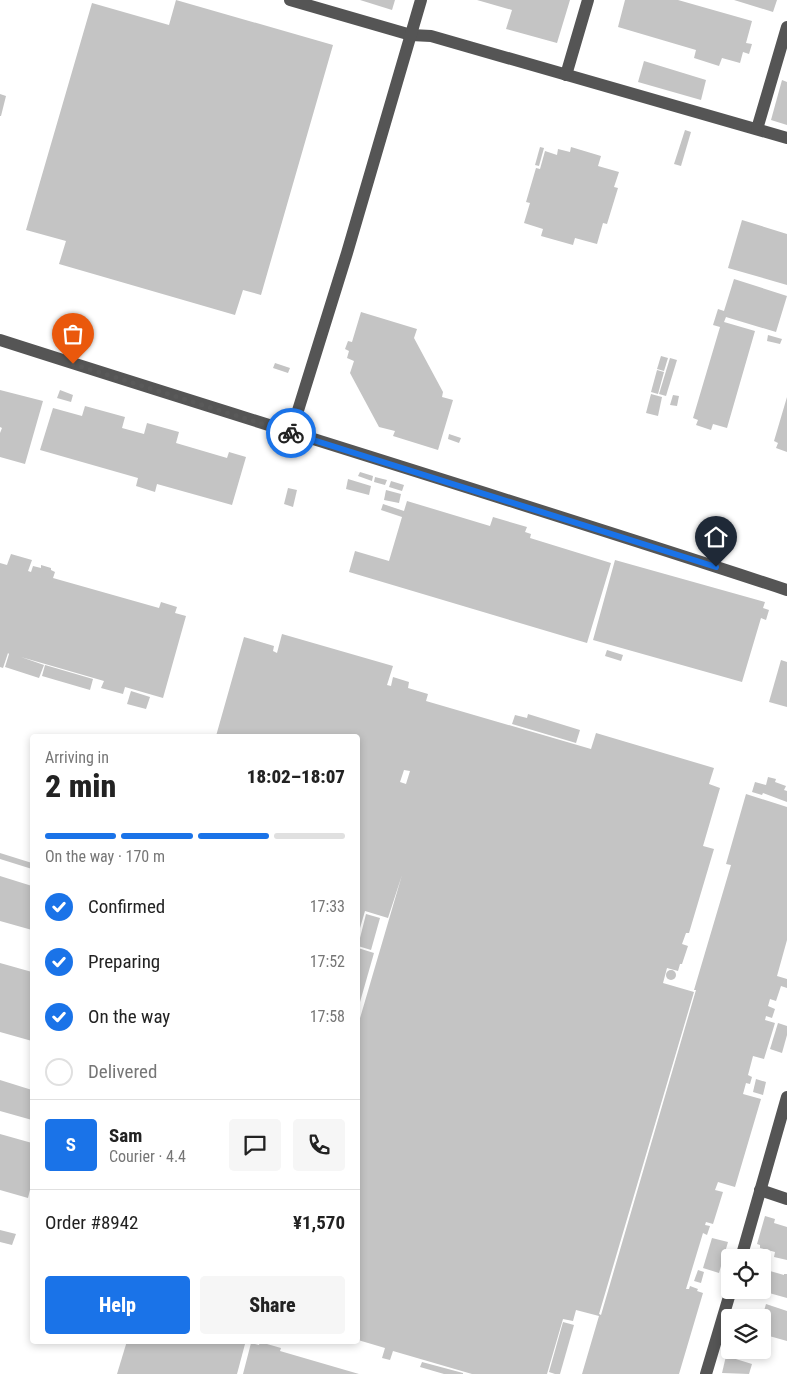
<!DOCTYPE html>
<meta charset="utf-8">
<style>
:root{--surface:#fff;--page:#f6f6f6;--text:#222;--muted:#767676;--line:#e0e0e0;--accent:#1a73e8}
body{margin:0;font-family:"Roboto Condensed",sans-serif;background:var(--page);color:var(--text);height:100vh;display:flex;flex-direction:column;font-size:19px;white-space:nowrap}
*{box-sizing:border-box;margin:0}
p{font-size:16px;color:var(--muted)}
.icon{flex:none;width:28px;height:28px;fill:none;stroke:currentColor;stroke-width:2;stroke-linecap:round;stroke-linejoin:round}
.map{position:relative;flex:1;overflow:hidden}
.details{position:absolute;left:30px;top:734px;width:330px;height:610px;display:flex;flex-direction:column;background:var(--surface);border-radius:5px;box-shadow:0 2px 8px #0003}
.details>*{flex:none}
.fabs{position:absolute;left:721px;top:1249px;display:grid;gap:10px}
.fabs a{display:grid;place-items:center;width:50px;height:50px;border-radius:5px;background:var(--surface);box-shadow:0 2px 8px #0003;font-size:25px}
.pin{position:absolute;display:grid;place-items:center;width:42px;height:42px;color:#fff;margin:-51px -21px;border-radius:50% 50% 50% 0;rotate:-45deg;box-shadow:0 0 5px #0007}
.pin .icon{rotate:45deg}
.courier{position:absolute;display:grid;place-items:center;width:50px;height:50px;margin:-25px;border:4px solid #1a73e8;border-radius:50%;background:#fff;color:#222;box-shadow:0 1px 6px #0007}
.headline em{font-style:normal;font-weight:800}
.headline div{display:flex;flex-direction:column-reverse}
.headline{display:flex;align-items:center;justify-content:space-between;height:85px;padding:0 15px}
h1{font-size:32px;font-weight:800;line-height:38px}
.bar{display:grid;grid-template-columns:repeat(4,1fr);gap:8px 5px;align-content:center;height:60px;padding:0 15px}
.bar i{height:6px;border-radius:4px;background:var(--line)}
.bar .current{background:var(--accent)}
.bar p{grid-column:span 4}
.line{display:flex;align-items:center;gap:12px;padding:0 15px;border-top:1px solid var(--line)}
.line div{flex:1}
.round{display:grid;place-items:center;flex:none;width:52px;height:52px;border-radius:5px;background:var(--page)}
ol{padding:0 15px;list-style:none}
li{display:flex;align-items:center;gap:15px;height:55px}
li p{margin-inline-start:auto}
li .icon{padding:5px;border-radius:50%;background:var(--accent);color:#fff;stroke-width:4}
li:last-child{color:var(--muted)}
li i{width:28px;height:28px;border:2px solid var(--line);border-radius:50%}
.action{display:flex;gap:10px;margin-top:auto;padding:10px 15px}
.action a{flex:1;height:58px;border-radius:5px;background:var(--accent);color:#fff;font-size:20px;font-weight:800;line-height:58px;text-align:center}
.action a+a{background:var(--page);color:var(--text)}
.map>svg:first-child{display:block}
.building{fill:#c4c4c4;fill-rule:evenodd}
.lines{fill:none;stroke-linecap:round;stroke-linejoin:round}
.minor{stroke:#555;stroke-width:12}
.done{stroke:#595959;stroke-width:5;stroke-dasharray:0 9}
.route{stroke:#1a73e8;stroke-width:6}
</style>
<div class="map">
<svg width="787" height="1374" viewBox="0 0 787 1374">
<rect width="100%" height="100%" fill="#fff"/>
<g class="building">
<polygon points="176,0 333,45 261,295 243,290 235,315 59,264 66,241 26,230 92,3 169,25"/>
<polygon points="360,0 395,0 392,10"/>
<polygon points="477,0 570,0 557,43 506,29 512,10"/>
<polygon points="625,0 678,0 752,21 746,43 752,44 749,54 743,52 740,63 722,58 719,66 694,58 696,50 618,27"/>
<polygon points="734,0 777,0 773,12"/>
<polygon points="644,61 706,80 701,100 638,82"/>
<polygon points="782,80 787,82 787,125 771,120"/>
<polygon points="0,94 6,96 1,116 0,116"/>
<polygon points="685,130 691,132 681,166 674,164"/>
<polygon points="540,147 544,148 539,166 535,165"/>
<polygon points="571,147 601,156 598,166 619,172 614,187 618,188 607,224 603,223 597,244 575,238 573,245 541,236 543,229 524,223 530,203 526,202 536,168 540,169 545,151 557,155 558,149 570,152"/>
<polygon points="742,220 787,234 787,285 728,268"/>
<polygon points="734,279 787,296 776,332 726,317 724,322 755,331 727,428 713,424 711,430 696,425 698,420 693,418 720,327 713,325 718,309 724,311"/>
<polygon points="361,312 417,329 414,338 443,392 442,397 453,400 438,450 393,436 395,431 379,427 350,373 354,361 347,358 349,351 345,349 348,341 352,342"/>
<polygon points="768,335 782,339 780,344 767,341"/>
<polygon points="661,356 668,358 664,371 657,369"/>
<polygon points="670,358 677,360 666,396 659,394"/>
<polygon points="275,363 290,368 288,373 273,368"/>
<polygon points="657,370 664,372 658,394 651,392"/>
<polygon points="0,390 43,401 25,464 0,457 0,433 2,428 0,427"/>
<polygon points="60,390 73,395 71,402 57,398"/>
<polygon points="651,394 662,397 658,416 646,413"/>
<polygon points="673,395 679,396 677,406 670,405"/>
<polygon points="787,397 787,452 776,448 778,443 774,441"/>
<polygon points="85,406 125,417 122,428 144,434 147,423 179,432 176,443 227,458 229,452 246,457 232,505 157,484 155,492 136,486 138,478 40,450 53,408 82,416"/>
<polygon points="449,434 461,438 459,443 448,439"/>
<polygon points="360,472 373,476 372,481 358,476"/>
<polygon points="375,477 387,480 385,485 374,482"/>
<polygon points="348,479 371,486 369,495 346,489"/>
<polygon points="391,481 404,485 402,491 389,487"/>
<polygon points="288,488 297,490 293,507 284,504"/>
<polygon points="386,490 401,494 399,503 384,500"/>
<polygon points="407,501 490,526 493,517 527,527 525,532 531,534 530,538 611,563 587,643 349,572 355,551 389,561 402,517 381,510 383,504 404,511"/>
<polygon points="11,554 32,560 28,571 31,572 33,566 41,568 41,565 51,568 51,570 55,572 53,578 159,608 161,602 177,607 175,613 186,616 163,698 125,687 123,694 101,688 104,681 21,657 44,665 39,678 5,667 9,654 8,653 3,668 0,667 0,563 7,565"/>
<polygon points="615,560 765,602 763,608 769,610 766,620 761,618 742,682 593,640"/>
<path d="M 282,634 L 393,666 L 387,685 L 391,686 L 393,677 L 409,682 L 408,688 L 428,694 L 426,701 L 591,749 L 596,733 L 714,768 L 709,784 L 720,788 L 703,846 L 714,849 L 689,933 L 686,933 L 682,944 L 688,946 L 682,964 L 680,964 L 678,971 L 667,968 L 663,983 L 694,992 L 599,1314 L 601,1315 L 696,990 L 694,990 L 731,865 L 726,864 L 746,794 L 787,807 L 787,940 L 777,976 L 787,979 L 787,988 L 781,986 L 776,1001 L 770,999 L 768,1006 L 775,1009 L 772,1018 L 766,1016 L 765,1020 L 775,1023 L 764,1059 L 753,1056 L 748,1075 L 752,1077 L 750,1084 L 746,1083 L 743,1094 L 761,1099 L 735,1187 L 718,1182 L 715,1190 L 723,1192 L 713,1224 L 706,1222 L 705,1225 L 710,1226 L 707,1235 L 703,1233 L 686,1289 L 689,1289 L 690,1286 L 698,1289 L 697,1291 L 703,1293 L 679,1374 L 582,1374 L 599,1316 L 576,1310 L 573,1321 L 563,1319 L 547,1374 L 472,1374 L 393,1351 L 390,1360 L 382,1358 L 385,1348 L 358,1340 L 358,1025 L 402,875 L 388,918 L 365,911 L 358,935 L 358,736 L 216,736 L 244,637 L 274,646 L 273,651 L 277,653 ZM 404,770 L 410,771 L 406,784 L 400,782 Z"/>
<polygon points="607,650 623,655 621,661 605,656"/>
<polygon points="781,660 787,662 787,707 769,702"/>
<polygon points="45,665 93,679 90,690 42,676"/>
<polygon points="131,691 150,697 146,709 127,704"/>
<polygon points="528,714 580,730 576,743 512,724 515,715 527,718"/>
<polygon points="768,777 776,779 775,782 786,786 784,790 787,791 787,802 763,793 762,795 752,792 755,782 766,785"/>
<polygon points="0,853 32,863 32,869 0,859"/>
<polygon points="0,876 32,886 32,930 0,921"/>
<polygon points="366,914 380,918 371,950 358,946"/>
<polygon points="358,948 374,953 360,1002 358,1001"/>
<polygon points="0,963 32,972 32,1041 0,1032"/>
<circle cx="671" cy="975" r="5"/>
<polygon points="778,1023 787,1026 787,1035 782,1053 770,1049"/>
<polygon points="756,1079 766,1082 763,1095 753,1092"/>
<polygon points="0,1080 32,1090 32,1120 0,1111"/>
<polygon points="0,1134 32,1143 32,1182 28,1198 0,1190"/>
<polygon points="765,1216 775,1219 774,1223 787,1227 787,1260 774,1257 775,1252 760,1248 760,1245 757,1244"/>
<polygon points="0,1230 16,1234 12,1245 0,1242"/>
<polygon points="712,1238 728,1242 719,1273 703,1268"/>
<polygon points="763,1266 770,1269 770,1271 784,1275 784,1274 787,1274 787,1298 762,1291"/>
<polygon points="698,1270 704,1272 701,1283 694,1281"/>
<polygon points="766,1304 787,1311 787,1341 762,1334 762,1318"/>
<polygon points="563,1322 574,1325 560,1374 555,1374 549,1372"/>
<polygon points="127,1341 234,1341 245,1344 237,1374 117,1374"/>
<polygon points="260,1342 281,1348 280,1351 359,1374 243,1374 251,1343 259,1345"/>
<polygon points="726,1356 752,1364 749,1374 722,1373"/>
<polygon points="422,1362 463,1373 463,1374 444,1374 420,1367"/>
</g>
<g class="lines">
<g class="minor">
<polyline points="290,0 411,35 431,36 787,138"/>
<polyline points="566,75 588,0"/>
<polyline points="757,129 787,27"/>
<path d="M 0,340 C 262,424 526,504 787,590"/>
<polyline points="291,433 347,253 421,0"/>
<polyline points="760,1190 787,1199"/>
<polyline points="741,1258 787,1097"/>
<polyline points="706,1374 731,1290"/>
</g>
</g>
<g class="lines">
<polyline class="done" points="73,364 291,433"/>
<polyline class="route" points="291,433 716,567"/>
</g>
</svg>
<div class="fabs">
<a><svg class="icon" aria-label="locate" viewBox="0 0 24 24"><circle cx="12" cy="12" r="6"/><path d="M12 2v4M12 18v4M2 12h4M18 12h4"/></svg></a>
<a><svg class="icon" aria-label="layers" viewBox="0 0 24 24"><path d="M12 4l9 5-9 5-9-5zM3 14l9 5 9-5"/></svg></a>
</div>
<div class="pin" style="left:73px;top:364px;background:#ea580c"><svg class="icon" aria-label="bag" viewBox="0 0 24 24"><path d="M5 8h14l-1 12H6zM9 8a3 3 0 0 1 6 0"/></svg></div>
<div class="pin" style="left:716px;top:567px;background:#1f2937"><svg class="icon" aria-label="home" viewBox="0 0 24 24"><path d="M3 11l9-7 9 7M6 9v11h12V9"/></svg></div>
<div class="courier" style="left:291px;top:433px"><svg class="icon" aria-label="bike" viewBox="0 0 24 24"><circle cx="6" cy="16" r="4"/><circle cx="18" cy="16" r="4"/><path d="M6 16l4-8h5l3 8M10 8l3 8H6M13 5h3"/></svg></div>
<section class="details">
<div class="headline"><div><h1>2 min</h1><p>Arriving in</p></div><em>18:02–18:07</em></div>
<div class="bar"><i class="current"></i><i class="current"></i><i class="current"></i><i></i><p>On the way · 170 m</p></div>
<ol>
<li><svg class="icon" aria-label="check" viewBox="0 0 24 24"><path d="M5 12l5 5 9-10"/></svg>Confirmed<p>17:33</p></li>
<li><svg class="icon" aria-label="check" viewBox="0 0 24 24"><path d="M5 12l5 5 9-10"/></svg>Preparing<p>17:52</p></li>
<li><svg class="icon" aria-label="check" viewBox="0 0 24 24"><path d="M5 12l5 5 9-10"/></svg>On the way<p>17:58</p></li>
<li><i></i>Delivered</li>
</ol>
<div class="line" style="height:90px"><b class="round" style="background:var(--accent);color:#fff">S</b><div><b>Sam</b><p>Courier · 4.4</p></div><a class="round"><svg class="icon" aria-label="chat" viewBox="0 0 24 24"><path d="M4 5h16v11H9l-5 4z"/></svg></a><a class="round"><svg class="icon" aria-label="phone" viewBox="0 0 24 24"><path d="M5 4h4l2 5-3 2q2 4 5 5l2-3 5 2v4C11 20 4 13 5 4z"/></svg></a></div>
<div class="line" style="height:65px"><div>Order #8942</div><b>¥1,570</b></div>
<div class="action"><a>Help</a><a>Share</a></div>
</section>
</div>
